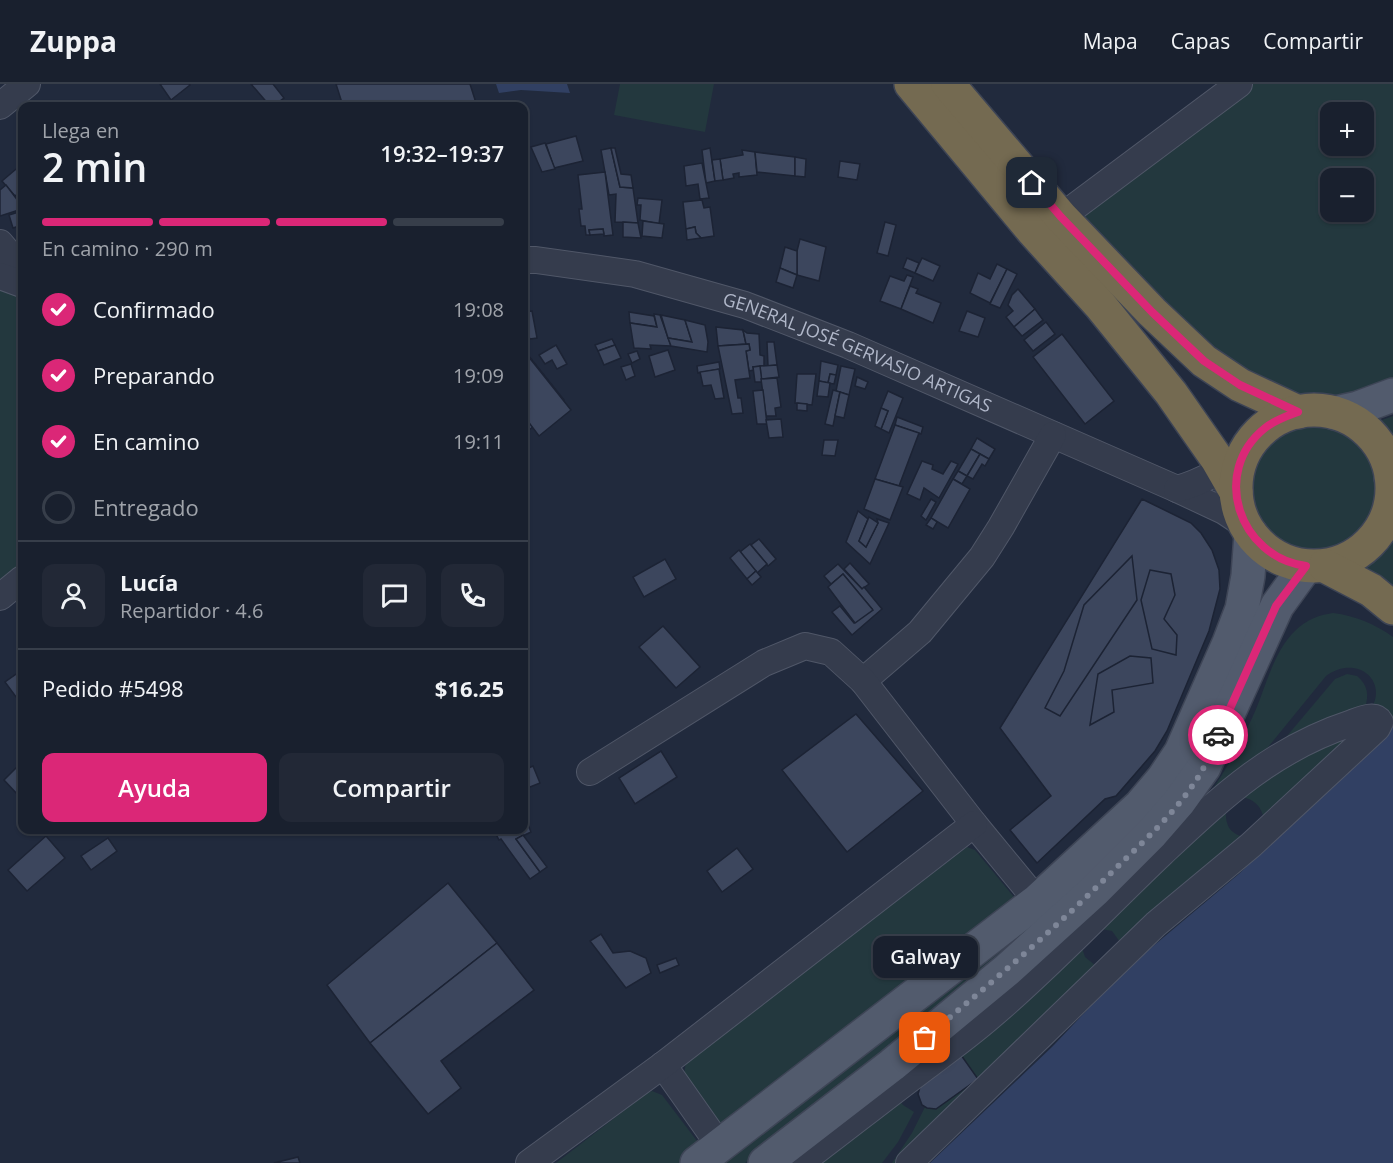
<!DOCTYPE html>
<html lang="es">
<meta charset="utf-8">
<style>
:root{--surface:#19202e;--page:#222836;--text:#f1f3f6;--muted:#9fa3aa;--line:#373e4a;--accent:#db2777}
body{margin:0;font-family:"Open Sans",sans-serif;background:var(--page);color:var(--text);height:100vh;display:flex;flex-direction:column;font-size:22px;white-space:nowrap}
*{box-sizing:border-box;margin:0}
p{font-size:20px;color:var(--muted)}
.icon{flex:none;width:33px;height:33px;fill:none;stroke:currentColor;stroke-width:2;stroke-linecap:round;stroke-linejoin:round}
.map{position:relative;flex:1;overflow:hidden}
.sheet{position:absolute;left:18px;top:18px;width:510px;height:732px;display:flex;flex-direction:column;background:var(--surface);border-radius:12px;box-shadow:0 2px 4px #0004,0 0 0 2px var(--line)}
.sheet>*{flex:none}
.buttons{position:absolute;left:1320px;top:18px;display:grid;gap:12px}
.buttons a{display:grid;place-items:center;width:54px;height:54px;border-radius:12px;background:var(--surface);box-shadow:0 2px 4px #0004,0 0 0 2px var(--line);font-size:30px}
.pin{position:absolute;display:grid;place-items:center;width:51px;height:51px;color:#fff;margin:-26px;border-radius:12px;box-shadow:0 3px 9px #0006}
.courier{position:absolute;display:grid;place-items:center;width:60px;height:60px;margin:-30px;border:4px solid #db2777;border-radius:50%;background:#fff;color:#222;box-shadow:0 2px 8px #0007}
.bubble{position:absolute;height:42px;border-radius:12px;background:var(--surface);box-shadow:0 2px 4px #0004,0 0 0 2px var(--line);font-size:20px;font-weight:600;line-height:42px;text-align:center}
.summary em{font-style:normal;font-weight:600}
.summary div{display:flex;flex-direction:column-reverse}
.summary{display:flex;align-items:center;justify-content:space-between;height:102px;padding:0 24px}
h1{font-size:39px;font-weight:600;line-height:45px}
.bar{display:grid;grid-template-columns:repeat(4,1fr);gap:9px 6px;align-content:center;height:72px;padding:0 24px}
.bar i{height:8px;border-radius:4px;background:var(--line)}
.bar .current{background:var(--accent)}
.bar p{grid-column:span 4}
.line{display:flex;align-items:center;gap:15px;padding:0 24px;border-top:2px solid var(--line)}
.line div{flex:1}
.round{display:grid;place-items:center;flex:none;width:63px;height:63px;border-radius:12px;background:var(--page)}
ol{padding:0 24px;list-style:none}
li{display:flex;align-items:center;gap:18px;height:66px}
li p{margin-inline-start:auto}
li .icon{padding:6px;border-radius:50%;background:var(--accent);color:#fff;stroke-width:4}
li:last-child{color:var(--muted)}
li i{width:33px;height:33px;border:3px solid var(--line);border-radius:50%}
.cta{display:flex;gap:12px;margin-top:auto;padding:12px 24px}
.cta a{flex:1;height:69px;border-radius:12px;background:var(--accent);color:#fff;font-size:24px;font-weight:600;line-height:69px;text-align:center}
.cta a+a{background:var(--page);color:var(--text)}
header{display:flex;align-items:center;gap:36px;box-sizing:border-box;height:84px;padding:0 30px;background:var(--surface);border-bottom:2px solid var(--line)}
header strong{font-size:28px}
nav{display:flex;gap:33px;margin-inline-start:auto;font-size:21px}
.map>svg:first-child{display:block}
.green{fill:#23383e;fill-rule:evenodd}
.water{fill:#314063}
.building{fill:#3c465d;stroke:#1c2334;stroke-width:1.5}
.lines{fill:none;stroke-linecap:round;stroke-linejoin:round}
.minor-casing{stroke:#505768;stroke-width:28}
.major-casing{stroke:#3e4556;stroke-width:36}
.highway-casing{stroke:#3d4455;stroke-width:36}
.minor{stroke:#353c4d;stroke-width:26}
.major{stroke:#525b6d;stroke-width:33}
.highway{stroke:#746a51;stroke-width:33}
.done{stroke:#7e8698;stroke-width:6;stroke-dasharray:0 10.8}
.route{stroke:#db2777;stroke-width:8}
.labels{text-anchor:middle;stroke-width:4.5;stroke-linejoin:round;paint-order:stroke}
.street-label{font-size:18px;fill:#b0b7c9;stroke:#1a2132}
</style>
<header>
<strong>Zuppa</strong>
<nav><a>Mapa</a><a>Capas</a><a>Compartir</a></nav>
</header>
<div class="map">
<svg width="1393" height="1079" viewBox="0 0 1393 1079">
<rect width="100%" height="100%" fill="#212a3d"/>
<g class="green">
<polygon points="620,0 714,0 705,48 614,31"/>
<path d="M 1243,0 L 1393,0 L 1393,311 L 1335,329 L 1298,328 L 1268,313 L 1061,133 ZM 1330,28 L 1364,28 L 1364,62 L 1330,62 ZM 1330,94 L 1364,94 L 1364,128 L 1330,128 Z"/>
<polygon points="0,200 22,210 22,483 0,501"/>
<polygon points="1393,332 1393,359 1374,339"/>
<circle cx="1314" cy="405" r="66"/>
<polygon points="1386,450 1393,452 1393,519 1353,480 1377,462"/>
<path d="M 1333,529 C 1356,532 1375,540 1393,553 L 1393,635 L 1386,642 L 1371,625 C 1389,595 1355,570 1326,592 L 1260,673 L 1211,708 C 1227,684 1241,658 1253,632 C 1266,604 1273,567 1296,546 C 1306,536 1319,531 1333,529 Z"/>
<path d="M 1347,590 L 1357,592 C 1368,601 1369,611 1365,624 L 1271,671 L 1335,595 Z"/>
<path d="M 1358,644 L 1264,736 C 1262,722 1253,714 1240,713 L 1264,692 Z"/>
<path d="M 1226,727 C 1225,742 1231,751 1246,753 L 1120,858 L 1112,847 L 1101,845 Z"/>
<polygon points="967,763 975,766 1014,813 1015,817 722,1041 684,990 686,978"/>
<polygon points="1035,839 938,931 745,1079 709,1079"/>
<polygon points="1082,864 1085,873 1096,882 902,1079 892,1079 912,1049 925,1023 936,1025 978,995 961,971"/>
<polygon points="652,1007 662,1011 697,1057 698,1062 682,1079 556,1079 647,1009"/>
<polygon points="898,1015 903,1021 914,1028 898,1058 882,1079 815,1079"/>
</g>
<g class="water">
<polygon points="496,0 567,0 570,9 521,6 499,9"/>
<polygon points="1393,636 1393,1079 930,1079 1053,962 1126,885 1240,789"/>
</g>
<g class="building">
<polygon points="160,0 189,0 190,1 171,16"/>
<polygon points="251,0 273,0 284,14 273,22 270,22"/>
<polygon points="336,0 470,0 477,22 343,22"/>
<polygon points="576,52 583,77 554,84 546,60"/>
<polygon points="545,59 555,85 542,88 531,63"/>
<polygon points="611,64 620,103 633,104 638,139 615,138 616,110 609,111 601,66"/>
<polygon points="611,64 615,64 621,90 631,91 633,104 620,103"/>
<polygon points="710,64 715,97 706,99 702,66"/>
<polygon points="742,66 755,68 757,91 739,93 739,89 733,90 734,94 723,96 720,75 743,71"/>
<polygon points="755,68 795,73 795,92 757,88"/>
<polygon points="795,73 806,75 805,93 795,92"/>
<polygon points="720,75 723,96 715,97 712,76"/>
<polygon points="840,77 860,80 857,96 838,93"/>
<polygon points="702,79 709,114 700,115 698,100 686,102 684,82"/>
<polygon points="22,80 22,106 15,112 2,97"/>
<polygon points="605,88 613,151 604,152 603,145 589,146 590,151 586,151 585,142 581,142 579,125 582,125 578,91"/>
<polygon points="6,101 22,122 22,125 0,132 0,106"/>
<polygon points="638,114 662,116 659,140 640,136 641,121 637,121"/>
<polygon points="702,116 704,124 710,123 714,152 701,154 696,149 695,143 686,145 683,118"/>
<polygon points="22,127 22,141 13,144 9,131"/>
<polygon points="643,137 664,140 662,154 642,152"/>
<polygon points="623,138 638,139 641,154 623,153"/>
<polygon points="885,138 896,141 888,172 877,169"/>
<polygon points="695,143 696,149 701,154 687,156 686,145"/>
<polygon points="603,145 604,150 590,151 589,146"/>
<polygon points="800,155 826,163 819,197 797,191 797,167"/>
<polygon points="785,163 797,167 797,191 780,184"/>
<polygon points="907,174 919,179 915,189 903,184"/>
<polygon points="922,174 940,182 933,197 915,189"/>
<polygon points="997,180 1007,185 990,219 970,209 978,189 990,195"/>
<polygon points="780,184 797,191 793,204 776,198"/>
<polygon points="1007,185 1017,190 1000,224 990,220"/>
<polygon points="907,191 913,193 901,225 880,217 890,192 904,197"/>
<polygon points="910,202 918,205 916,209 941,219 933,239 901,225"/>
<polygon points="1018,205 1035,225 1014,243 1006,233 1013,227 1008,221 1012,211"/>
<polygon points="1035,225 1043,236 1022,252 1014,243"/>
<polygon points="532,227 537,254 530,255 529,253 524,254 524,228"/>
<polygon points="967,227 985,234 978,253 959,247"/>
<polygon points="629,228 654,232 657,243 630,239"/>
<polygon points="654,230 660,231 671,262 650,261 651,265 634,264 630,239 657,243"/>
<polygon points="661,231 685,236 692,258 668,254"/>
<polygon points="685,236 705,241 708,258 707,268 671,262 668,254 692,258"/>
<polygon points="1046,238 1055,250 1033,267 1024,256"/>
<polygon points="716,243 743,246 746,260 718,262"/>
<polygon points="743,246 747,249 759,250 760,271 764,272 764,282 753,283 754,286 749,287 746,267 750,266 749,260 746,260"/>
<polygon points="1062,250 1114,317 1085,340 1033,273"/>
<polygon points="612,255 615,261 598,267 595,261"/>
<polygon points="767,258 774,258 777,281 768,282"/>
<polygon points="749,260 750,266 746,267 750,294 735,296 738,314 741,314 743,329 732,330 718,262"/>
<polygon points="556,261 567,280 557,285 552,276 545,280 539,271"/>
<polygon points="615,261 621,274 604,281 598,267"/>
<polygon points="524,266 564,316 528,347 524,341"/>
<polygon points="668,266 675,286 655,293 649,272"/>
<polygon points="524,267 571,326 539,352 524,332"/>
<polygon points="637,267 640,275 632,279 628,270"/>
<polygon points="821,277 838,281 836,291 830,290 828,299 819,297"/>
<polygon points="719,278 720,285 698,289 697,282"/>
<polygon points="631,280 635,292 626,296 621,283"/>
<polygon points="777,281 779,293 761,295 760,282"/>
<polygon points="760,282 762,298 755,298 753,283"/>
<polygon points="841,282 855,285 849,311 836,307"/>
<polygon points="719,285 724,314 715,315 711,301 703,302 700,288"/>
<polygon points="797,290 816,290 812,321 795,319"/>
<polygon points="830,290 836,291 834,300 828,299"/>
<polygon points="857,293 868,298 865,305 855,302"/>
<polygon points="777,294 781,323 775,324 776,332 766,332 761,295"/>
<polygon points="819,297 830,299 828,313 817,312"/>
<polygon points="763,306 767,340 757,340 753,307"/>
<polygon points="833,306 840,308 833,342 825,340"/>
<polygon points="888,307 903,314 889,349 881,345 888,327 881,324"/>
<polygon points="840,308 849,311 844,334 835,332"/>
<polygon points="797,319 807,320 807,327 797,326"/>
<polygon points="881,324 888,327 881,345 875,342"/>
<polygon points="897,333 923,343 921,350 895,341"/>
<polygon points="781,335 783,353 769,354 766,336"/>
<polygon points="895,341 919,349 899,402 875,395"/>
<polygon points="977,354 995,365 989,375 971,365"/>
<polygon points="824,356 838,356 835,372 822,371"/>
<polygon points="971,365 980,370 967,392 958,387"/>
<polygon points="980,370 989,375 985,382 982,380 973,395 967,392"/>
<polygon points="922,377 933,381 932,385 943,390 951,377 958,380 939,414 924,404 920,416 907,410"/>
<polygon points="958,387 967,392 962,400 953,395"/>
<polygon points="875,395 903,403 890,436 864,425"/>
<polygon points="953,395 970,405 948,444 931,434"/>
<polygon points="931,415 936,418 926,436 921,432"/>
<polygon points="1142,415 1191,439 1201,449 1212,466 1219,486 1220,505 1209,547 1167,647 1155,667 1116,712 1105,715 1037,779 1010,746 1051,712 1000,644"/>
<polygon points="858,427 868,435 859,457 866,463 878,439 877,435 889,439 870,480 846,458"/>
<polygon points="869,433 878,439 866,463 859,457"/>
<polygon points="931,434 937,438 933,445 926,441"/>
<polygon points="759,455 776,475 768,482 751,461"/>
<polygon points="750,460 767,480 757,489 740,468"/>
<polygon points="739,466 756,487 747,495 730,474"/>
<polygon points="1132,472 1137,516 1060,632 1045,624 1064,587 1084,521"/>
<polygon points="665,475 676,495 644,513 633,493"/>
<polygon points="850,479 869,500 862,505 844,485"/>
<polygon points="838,480 862,505 864,503 882,525 852,551 832,528 840,522 854,539 872,525 843,490 831,500 824,492"/>
<polygon points="1150,486 1171,490 1175,511 1164,535 1177,551 1176,571 1152,565 1141,516"/>
<polygon points="756,487 761,493 752,501 747,495"/>
<polygon points="843,490 873,526 855,539 828,503"/>
<polygon points="663,542 700,583 676,604 639,563"/>
<polygon points="1130,572 1151,574 1153,599 1112,606 1114,628 1090,641 1098,590"/>
<polygon points="22,586 22,621 5,598"/>
<polygon points="856,630 923,707 847,768 782,686"/>
<polygon points="661,667 677,693 635,720 619,694"/>
<polygon points="22,678 22,708 19,712 4,696"/>
<polygon points="533,682 540,699 525,705 524,686"/>
<polygon points="524,731 531,748 516,755 540,788 530,795 501,755 499,756 494,746 524,746"/>
<polygon points="523,751 547,783 540,788 516,755"/>
<polygon points="46,752 65,774 27,807 8,786"/>
<polygon points="108,754 117,767 91,786 81,772"/>
<polygon points="737,764 753,785 722,808 707,787"/>
<polygon points="448,799 497,859 370,959 327,901"/>
<polygon points="601,850 613,869 630,867 646,874 651,889 626,904 590,857"/>
<polygon points="497,859 534,906 441,977 461,1004 428,1030 370,959"/>
<polygon points="676,874 679,881 660,889 657,881"/>
<polygon points="961,971 978,995 936,1025 927,1024 922,1021 918,1010 920,1003"/>
<polygon points="298,1073 300,1079 274,1079"/>
</g>
<g class="lines">
<g class="minor-casing">
<g id="minor">
<polyline points="0,22 27,0"/>
<polyline points="1061,133 1239,0"/>
<polyline points="0,159 22,185"/>
<path id="s1" d="M 524,176 L 536,176 L 635,190 L 745,221 L 848,261 L 1177,405 L 1224,427 L 1245,441"/>
<polyline points="0,192 22,200"/>
<path d="M 1177,405 C 1203,398 1223,385 1244,370"/>
<polyline points="0,513 22,495"/>
<polyline points="863,597 920,548 982,473 1001,443 1053,351"/>
<polyline points="590,688 764,579 805,562 831,568 863,597 974,740 1048,830"/>
<polyline points="663,981 720,1062"/>
<polyline points="529,1079 663,981 974,740"/>
<path d="M 800,1079 C 840,1049 879,1018 919,988 C 943,970 968,952 991,932 C 1051,881 1105,823 1162,769 C 1222,713 1272,665 1352,639 C 1360,636 1375,629 1380,638 L 1377,644 L 1251,761 L 1156,840 L 909,1079"/>
</g>
</g>
<g class="major-casing">
<g id="major">
<polyline points="1335,329 1358,324 1393,311"/>
<polyline points="1391,393 1393,391"/>
<polyline points="697,1079 1037,817 1141,721 1163,695 1181,668 1229,559 1242,525 1248,492 1251,450"/>
<polyline points="765,1079 892,981 1007,886 1094,807 1152,749 1179,718 1204,683 1277,522 1306,482"/>
</g>
</g>
<g class="highway-casing">
<g id="highway">
<polyline points="911,0 1033,147 1100,221 1171,309 1217,375 1236,408"/>
<polyline points="948,0 1061,133 1152,228 1204,277 1240,301 1298,328"/>
<circle cx="1314" cy="404" r="78"/>
<polyline points="1325,482 1371,506 1393,524"/>
</g>
</g>
<use href="#minor" class="minor"/>
<use href="#major" class="major"/>
<use href="#highway" class="highway"/>
</g>
<g class="lines">
<path class="done" d="M 925,954 C 990,900 1054,846 1113,787 C 1145,756 1181,724 1203,685 C 1209,674 1213,662 1218,651"/>
<path class="route" d="M 1032,99 L 1061,133 L 1152,228 L 1204,277 L 1240,301 L 1298,328 C 1287,332 1275,336 1265,344 C 1210,388 1239,473 1306,482 L 1276,522 L 1218,651"/>
</g>
<g class="labels">
<g class="street-label">
<text dy="6" stroke="none"><textPath href="#s1" startOffset="348">GENERAL JOSÉ GERVASIO ARTIGAS</textPath></text>
</g>
</g>
</svg>
<div class="buttons">
<a>+</a>
<a>−</a>
</div>
<div class="pin" style="left:925px;top:954px;background:#ea580c"><svg class="icon" aria-label="bag" viewBox="0 0 24 24"><path d="M5 8h14l-1 12H6zM9 8a3 3 0 0 1 6 0"/></svg></div>
<div class="pin" style="left:1032px;top:99px;background:#1f2937"><svg class="icon" aria-label="home" viewBox="0 0 24 24"><path d="M3 11l9-7 9 7M6 9v11h12V9"/></svg></div>
<div class="courier" style="left:1218px;top:651px"><svg class="icon" aria-label="car" viewBox="0 0 24 24"><path d="M5 17H2v-5l4-1 3-4h7l3 4 3 1v5h-3M9 17h6M6 11h13"/><circle cx="7" cy="17" r="2"/><circle cx="17" cy="17" r="2"/></svg></div>
<div class="bubble" style="left:873px;top:852px;width:105px">Galway</div>
<section class="sheet">
<div class="summary"><div><h1>2 min</h1><p>Llega en</p></div><em>19:32–19:37</em></div>
<div class="bar"><i class="current"></i><i class="current"></i><i class="current"></i><i></i><p>En camino · 290 m</p></div>
<ol>
<li><svg class="icon" aria-label="check" viewBox="0 0 24 24"><path d="M5 12l5 5 9-10"/></svg>Confirmado<p>19:08</p></li>
<li><svg class="icon" aria-label="check" viewBox="0 0 24 24"><path d="M5 12l5 5 9-10"/></svg>Preparando<p>19:09</p></li>
<li><svg class="icon" aria-label="check" viewBox="0 0 24 24"><path d="M5 12l5 5 9-10"/></svg>En camino<p>19:11</p></li>
<li><i></i>Entregado</li>
</ol>
<div class="line" style="height:108px"><a class="round"><svg class="icon" aria-label="person" viewBox="0 0 24 24"><circle cx="12" cy="8" r="4"/><path d="M4 21q1-7 8-7t8 7"/></svg></a><div><b>Lucía</b><p>Repartidor · 4.6</p></div><a class="round"><svg class="icon" aria-label="chat" viewBox="0 0 24 24"><path d="M4 5h16v11H9l-5 4z"/></svg></a><a class="round"><svg class="icon" aria-label="phone" viewBox="0 0 24 24"><path d="M5 4h4l2 5-3 2q2 4 5 5l2-3 5 2v4C11 20 4 13 5 4z"/></svg></a></div>
<div class="line" style="height:78px"><div>Pedido #5498</div><b>$16.25</b></div>
<div class="cta"><a>Ayuda</a><a>Compartir</a></div>
</section>
</div>
